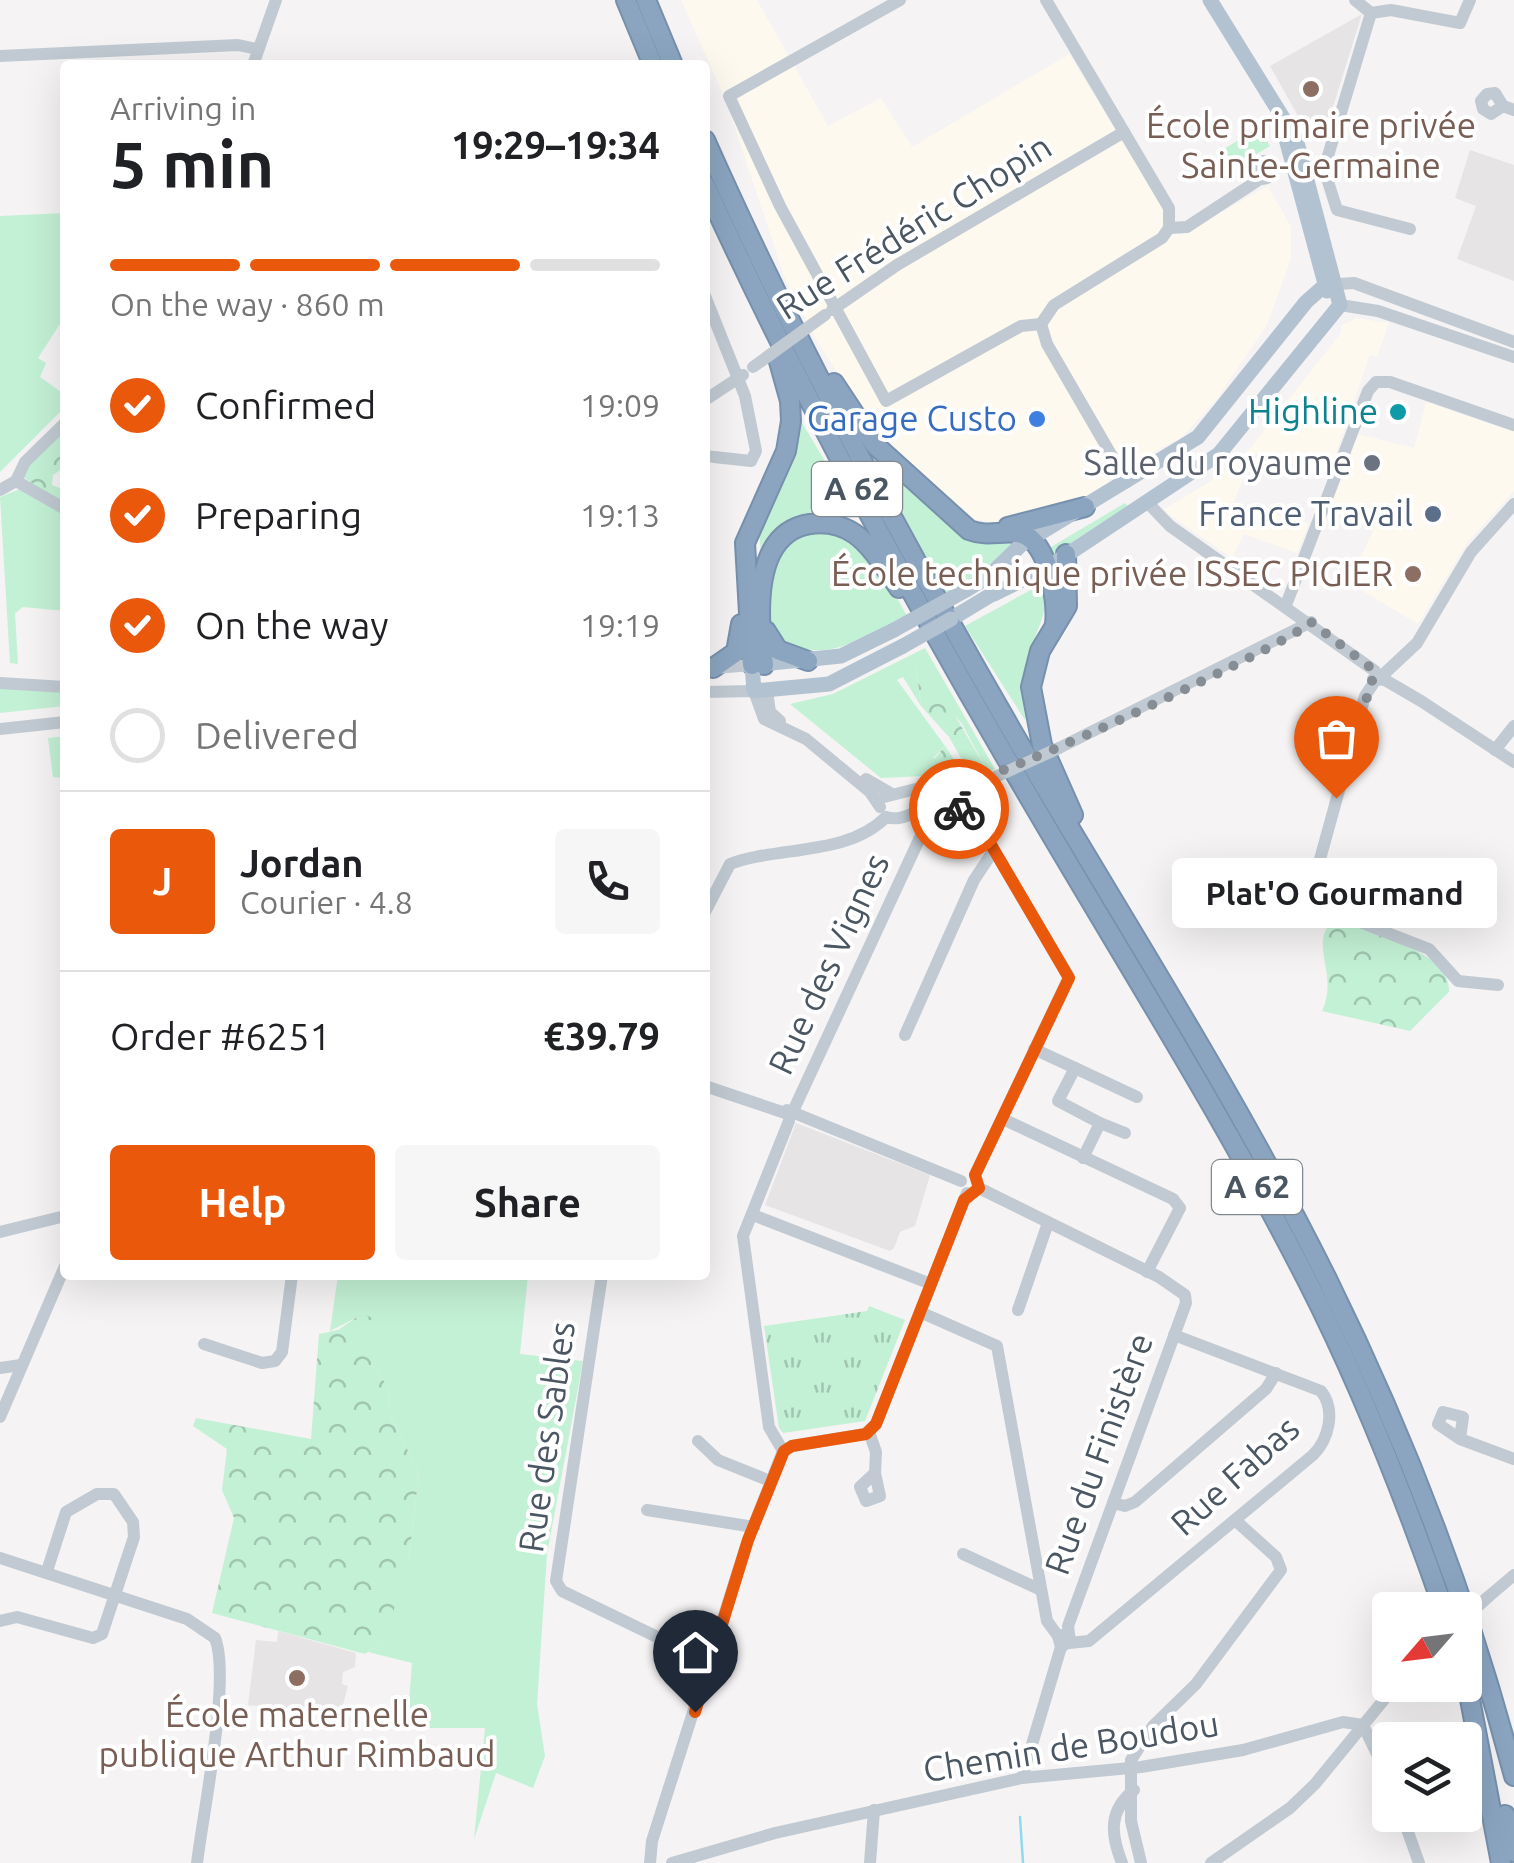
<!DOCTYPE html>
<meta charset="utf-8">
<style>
:root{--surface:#fff;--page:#f6f6f6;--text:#202124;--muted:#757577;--line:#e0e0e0;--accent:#ea580c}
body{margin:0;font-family:Ubuntu,sans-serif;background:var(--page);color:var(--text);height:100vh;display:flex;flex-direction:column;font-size:38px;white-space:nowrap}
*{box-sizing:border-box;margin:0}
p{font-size:32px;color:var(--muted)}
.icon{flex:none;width:55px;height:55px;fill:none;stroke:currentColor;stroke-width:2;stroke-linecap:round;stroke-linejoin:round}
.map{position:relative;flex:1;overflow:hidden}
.details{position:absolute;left:60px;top:60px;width:650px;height:1220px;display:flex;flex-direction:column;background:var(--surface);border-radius:10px;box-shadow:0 10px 40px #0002}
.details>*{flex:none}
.needle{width:65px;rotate:242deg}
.tools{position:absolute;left:1372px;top:1592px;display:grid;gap:20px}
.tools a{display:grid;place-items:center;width:110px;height:110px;border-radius:10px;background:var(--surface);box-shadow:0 10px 40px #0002;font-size:50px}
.pin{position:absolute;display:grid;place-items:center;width:85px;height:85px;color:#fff;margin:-102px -42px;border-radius:50% 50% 50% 0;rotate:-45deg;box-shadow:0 0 10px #0007}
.pin .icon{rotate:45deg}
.courier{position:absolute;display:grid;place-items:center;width:100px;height:100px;margin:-50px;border:8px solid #ea580c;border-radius:50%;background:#fff;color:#222;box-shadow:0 2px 12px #0007}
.bubble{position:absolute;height:70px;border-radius:10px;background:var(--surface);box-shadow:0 10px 40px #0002;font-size:32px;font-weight:600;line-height:70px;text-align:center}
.headline em{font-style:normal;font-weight:600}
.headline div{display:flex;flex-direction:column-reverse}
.headline{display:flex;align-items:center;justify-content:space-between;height:170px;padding:0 50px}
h1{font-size:65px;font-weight:600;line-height:75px}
.bar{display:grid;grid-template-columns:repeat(4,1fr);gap:15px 10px;align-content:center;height:120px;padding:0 50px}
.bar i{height:12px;border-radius:8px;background:var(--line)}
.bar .current{background:var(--accent)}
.bar p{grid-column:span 4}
.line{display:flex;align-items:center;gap:25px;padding:0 50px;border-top:2px solid var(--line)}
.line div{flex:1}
.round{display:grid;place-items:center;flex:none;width:105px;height:105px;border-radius:10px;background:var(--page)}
ol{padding:0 50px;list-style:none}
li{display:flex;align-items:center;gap:30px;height:110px}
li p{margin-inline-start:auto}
li .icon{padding:10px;border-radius:50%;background:var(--accent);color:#fff;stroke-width:4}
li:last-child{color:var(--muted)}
li i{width:55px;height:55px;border:5px solid var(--line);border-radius:50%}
.primary-button{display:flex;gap:20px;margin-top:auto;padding:20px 50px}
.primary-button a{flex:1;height:115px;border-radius:10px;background:var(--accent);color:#fff;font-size:40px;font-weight:600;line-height:115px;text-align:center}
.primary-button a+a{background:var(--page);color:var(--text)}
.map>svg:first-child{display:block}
.commercial{fill:#fdf9ef}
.education{fill:#e6e4e5}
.grass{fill:#c3f1d5}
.forest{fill:url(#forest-crowns)}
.park{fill:url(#park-tufts)}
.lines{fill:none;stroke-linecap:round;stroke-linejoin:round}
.stream{stroke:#90daee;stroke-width:2.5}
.highway-casing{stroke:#7690ad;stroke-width:22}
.minor{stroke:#c1cad2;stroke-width:12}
.major{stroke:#b3c2d1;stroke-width:15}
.highway{stroke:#8ba5c1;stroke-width:18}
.minor-bridge{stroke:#c1cad2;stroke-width:12}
.major-bridge{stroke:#b3c2d1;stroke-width:15}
.done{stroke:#868d94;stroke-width:10;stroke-dasharray:0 18}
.route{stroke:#ea580c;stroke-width:12}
.education-dot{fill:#8d6e63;stroke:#fff;stroke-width:4}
.culture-dot{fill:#0f9aa8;stroke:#fff;stroke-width:4}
.shop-dot{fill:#3f7fe0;stroke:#fff;stroke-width:4}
.worship-dot{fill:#6b7280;stroke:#fff;stroke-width:4}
.service-dot{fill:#5c6f8a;stroke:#fff;stroke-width:4}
.labels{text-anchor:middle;stroke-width:8;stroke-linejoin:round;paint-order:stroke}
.shield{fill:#fff;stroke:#808990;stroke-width:2.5}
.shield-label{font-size:32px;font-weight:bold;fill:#4a5661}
.education-label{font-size:35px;fill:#785e54;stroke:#fff}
.street-label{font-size:35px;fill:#4a5661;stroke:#fff}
.culture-label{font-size:35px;fill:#0d838f;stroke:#fff;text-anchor:end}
.shop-label{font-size:35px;fill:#366cbe;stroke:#fff;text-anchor:end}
.worship-label{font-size:35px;fill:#5b616d;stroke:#fff;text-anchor:end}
.service-label{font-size:35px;fill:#4e5e75;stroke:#fff;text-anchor:end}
</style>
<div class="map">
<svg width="1514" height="1863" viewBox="0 0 1514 1863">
<defs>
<pattern id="forest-crowns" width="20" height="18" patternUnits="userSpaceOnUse" patternTransform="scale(2.5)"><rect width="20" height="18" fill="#c3f1d5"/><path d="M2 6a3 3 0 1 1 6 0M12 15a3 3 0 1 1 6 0" fill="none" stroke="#a0c6b0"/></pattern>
<pattern id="park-tufts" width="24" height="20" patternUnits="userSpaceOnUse" patternTransform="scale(2.5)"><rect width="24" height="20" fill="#c3f1d5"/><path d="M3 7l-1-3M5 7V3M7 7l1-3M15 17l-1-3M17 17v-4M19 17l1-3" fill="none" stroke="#a0c6b0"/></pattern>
</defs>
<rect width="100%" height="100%" fill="#f5f3f3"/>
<g class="commercial">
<polygon points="681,0 757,0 828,126 881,98 912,147 1069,54 1180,235 1268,186 1291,227 1291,259 1267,325 1216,400 1181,438 1111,474 1109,484 1078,502 996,523 971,518 876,435 816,339 784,276 726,101"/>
<polygon points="1356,318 1389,323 1377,357 1370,355 1330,471 1253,453 1233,504 1309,523 1297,553 1244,534 1232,558 1167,513 1164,509 1208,483 1248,451 1341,333 1341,326"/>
<polygon points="1426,402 1514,432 1514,491 1467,543 1418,624 1348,582 1375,527 1329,511 1358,434 1414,448"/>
</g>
<g class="education">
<polygon points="1362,14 1332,110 1316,137 1312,130 1307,132 1270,66"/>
<polygon points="1470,150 1514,165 1514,281 1457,259 1476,206 1455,198"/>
<polygon points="796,1123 930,1175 915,1226 900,1232 894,1248 890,1251 765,1205"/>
<polygon points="278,1631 356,1653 355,1667 343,1672 342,1684 348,1686 340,1716 248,1705 256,1640 277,1642"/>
</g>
<g class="grass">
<polygon points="1259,128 1270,146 1235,167 1224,149"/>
<polygon points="65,213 65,316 38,358 46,363 40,377 65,395 65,407 0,472 0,216"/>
<polygon points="799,418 840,486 834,497 848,518 800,518 761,553 759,528"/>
<polygon points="862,439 961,530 1020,539 991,568 946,593"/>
<polygon points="20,489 65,513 65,611 23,607 15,613 18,664 10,663 0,497"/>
<polygon points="1125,503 1129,508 1053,557 1046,550"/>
<path d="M 815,531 C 863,534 886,577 907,616 C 857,640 822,669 771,634 C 768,586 764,550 815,531 Z"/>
<path d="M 1047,581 C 1049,621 1030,635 1026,673 C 1024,689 1030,706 1025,720 L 965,626 Z"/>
<polygon points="925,648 995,769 988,772 962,724 916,667 921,706 903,677 897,680 945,746 925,766 930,772 924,776 881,778 790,704 833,694"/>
<polygon points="0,686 65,689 65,706 0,713"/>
<polygon points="65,736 65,778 53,777 48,738"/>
<polygon points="338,1275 528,1275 520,1354 583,1361 547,1554 537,1704 545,1756 533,1788 496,1773 474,1839 485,1728 407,1728 412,1663 368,1652 380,1643 409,1558 419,1473 390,1415 389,1388 371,1364 362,1315 330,1331"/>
</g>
<g class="forest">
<polygon points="65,429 65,467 53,475 52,485 65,490 65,506 23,477 25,468"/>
<polygon points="921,657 988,772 970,774 949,737 921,706 916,667"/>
<polygon points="945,746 957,764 948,764 935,776 925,766 926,758 935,758"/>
<path d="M 1335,918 C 1365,930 1453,952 1449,992 L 1410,1031 L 1322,1011 C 1340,972 1306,944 1335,918 Z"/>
<polygon points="362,1314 376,1319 371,1364 389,1388 390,1415 419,1473 409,1558 392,1616 380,1643 365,1654 212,1613 234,1518 222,1490 227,1449 193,1426 196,1418 311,1439 319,1334 338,1330"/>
</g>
<polygon class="park" points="869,1306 905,1320 865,1421 783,1433 779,1428 764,1326 867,1311"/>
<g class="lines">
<polyline class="stream" points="1020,1817 1023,1863"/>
<g class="highway-casing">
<g id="highway">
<polyline points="626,0 653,65"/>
<polyline points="646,0 673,65"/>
<path d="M 705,140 C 797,347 905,547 1019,743 C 1123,920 1235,1094 1326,1277 C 1405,1437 1469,1603 1514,1776"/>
<path d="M 705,185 C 799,390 907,590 1022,785 C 1118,950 1221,1111 1308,1282 C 1362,1388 1405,1498 1444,1610"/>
<path d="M 834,383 L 875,445 L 969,530 C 987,537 1000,531 1017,533 C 1048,536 1058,600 1055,624"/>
<polyline points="1008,527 1085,507"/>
<polyline points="1066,554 1067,606 1040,651 1031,687 1042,745 1073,815"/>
<polyline points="766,631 778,650 808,661"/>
<polyline points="752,665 745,543 786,451 791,421 790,401 778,358"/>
<path d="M 764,665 C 758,621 750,533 810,524 C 825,522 842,525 855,534 C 873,547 886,570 899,588"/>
<polyline points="713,668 736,652 741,624"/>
<polyline points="1465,1673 1501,1863"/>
<polyline points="1505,1815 1514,1852"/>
</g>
</g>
<g class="minor">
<polyline points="900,0 729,96 780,206 886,401 1021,326 1041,324"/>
<polyline points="1046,0 1169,208 1169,228 1162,238 1054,305 1041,324 1047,344 1127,482"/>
<polyline points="1355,0 1371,13"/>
<polyline points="1371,13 1324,169 1337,210 1410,229"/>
<polyline points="1371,13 1391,10 1460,23 1470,0"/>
<polyline points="0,56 238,45 257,49"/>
<polyline points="253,65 276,0"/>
<polyline points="1503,106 1491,114 1483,109 1481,101 1487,94 1495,93 1503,106 1514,110"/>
<circle cx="1263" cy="170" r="9"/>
<polyline points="1169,228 1187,227 1260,179"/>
<polyline points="1326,285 1354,283 1514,342"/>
<polyline points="705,296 745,396 756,451 751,461 705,456"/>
<polyline points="1340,305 1378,311 1514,357"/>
<polyline points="832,310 897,265 1124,132"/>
<polyline points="705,400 743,375"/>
<polyline points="16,481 25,462 65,423"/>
<polyline points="16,481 65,509"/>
<polyline points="0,490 16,481"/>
<polyline points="1147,502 1170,526 1375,671"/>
<polyline points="1286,605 1368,391 1376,382 1390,382 1514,425"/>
<polyline points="715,668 752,665"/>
<polyline points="1385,673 1417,643 1471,552 1514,504"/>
<polyline points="1373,679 1385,680 1421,701 1514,762"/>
<polyline points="1375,681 1365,696 1314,881 1314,895 1326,909 1429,949 1458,981 1498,985"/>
<polyline points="0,683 65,687"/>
<polyline points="767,691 770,712 780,721"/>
<polyline points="705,692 754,691 764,719 806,739 870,792 880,807"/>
<polyline points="0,729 65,722"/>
<polyline points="1059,748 1311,622"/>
<polyline points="1495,750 1514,726"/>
<polyline points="866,779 890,793"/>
<polyline points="884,797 959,778 971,794 965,805 957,808"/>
<polyline points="970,798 980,827 1069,977 975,1175"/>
<path d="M 886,817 C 910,825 929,793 963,811"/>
<path d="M 705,912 L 730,864 C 778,846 848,856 886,817"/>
<polyline points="905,1035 974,880 994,850"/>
<polyline points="1034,1049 1075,1068 1058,1101 1100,1123 1083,1158"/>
<polyline points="1075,1068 1137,1097"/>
<polyline points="705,1086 785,1113"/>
<polyline points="794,1109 923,831 925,806"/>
<polyline points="787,1110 961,1181"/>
<polyline points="1003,1119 1173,1199 1180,1208 1147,1272"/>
<polyline points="1100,1123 1125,1133"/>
<polyline points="979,1188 1159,1277 1185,1295 1186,1303 1068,1626 1070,1641 1061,1647 1058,1636 1066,1634"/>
<polyline points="753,1215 931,1284"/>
<polyline points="0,1232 65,1216"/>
<polyline points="602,1275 556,1581 562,1591 711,1663"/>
<polyline points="1018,1310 1048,1223"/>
<polyline points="920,1312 997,1346 1047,1621 1058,1636"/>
<polyline points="204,1344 262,1363 275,1361 282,1352 292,1275"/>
<polyline points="0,1368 21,1365"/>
<polyline points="0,1417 65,1266"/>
<polyline points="869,1432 876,1452 875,1473 860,1487 866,1501 880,1496 875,1473"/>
<polyline points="1460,1439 1463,1417 1443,1412 1438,1424 1460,1439 1514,1459"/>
<polyline points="698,1441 718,1460 770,1481"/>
<polyline points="783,1451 769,1427 743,1236 789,1121"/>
<polyline points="1113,1503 1125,1506 1135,1502 1266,1389 1276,1373"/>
<polyline points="647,1510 754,1527"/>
<polyline points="963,1554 1041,1590"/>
<path d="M 0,1558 L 187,1619 L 215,1638 C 231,1678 203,1813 197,1863"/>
<polyline points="1488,1597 1514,1575"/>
<polyline points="0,1621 17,1617 93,1638 102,1634 134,1537 133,1522 114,1494 97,1494 66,1512 47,1571"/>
<path d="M 1069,1643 L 1089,1641 L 1313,1455 C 1329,1439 1336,1410 1321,1391 L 1174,1335"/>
<polyline points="1363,1725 1390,1781"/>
<polyline points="1022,1778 1061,1647"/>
<polyline points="1402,1815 1419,1863"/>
<polyline points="650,1863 652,1841 748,1540 783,1451 792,1446 865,1434 876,1424 967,1193"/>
<polyline points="672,1863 775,1833 1022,1778 1141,1767 1243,1750 1343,1722 1363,1725"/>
<polyline points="870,1863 874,1810"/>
<path d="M 1122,1863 C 1110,1833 1109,1810 1134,1790"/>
<polyline points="1141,1863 1131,1821 1131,1760 1153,1726 1196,1684 1281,1570 1276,1557 1235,1520"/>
<polyline points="1211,1863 1290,1808 1315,1784 1396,1685"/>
</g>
<g class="major">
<polyline points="1210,0 1296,139 1340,305"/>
<polyline points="1285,135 1327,291"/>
<polyline points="966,590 989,576 1022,544 1198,437 1306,302 1324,286"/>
<polyline points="994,594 1047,568 1219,454 1340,305"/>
<polyline points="951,619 999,590"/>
<polyline points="894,630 841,656 752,665 754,691 829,684 903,646"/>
</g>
<use href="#highway" class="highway"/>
<g class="minor-bridge">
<polyline points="753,367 825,315"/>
<polyline points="984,782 1059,748"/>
<polyline points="1465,1618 1488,1597"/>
</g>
<g class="major-bridge">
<polyline points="894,630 966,590"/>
<polyline points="903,646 951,619"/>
</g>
</g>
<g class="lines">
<path class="done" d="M 959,809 L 970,798 L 966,782 C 995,781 1294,642 1311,622 L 1375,671 L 1336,798"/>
<polyline class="route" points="695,1712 748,1540 784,1451 792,1446 866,1434 876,1424 964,1200 979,1188 975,1175 1069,978 980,826 959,809"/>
</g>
<g class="education-dot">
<circle cx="1311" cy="89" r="10"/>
<circle cx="1413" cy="574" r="10"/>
<circle cx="297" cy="1678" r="10"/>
</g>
<circle class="culture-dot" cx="1398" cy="412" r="10"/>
<circle class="shop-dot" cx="1037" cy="419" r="10"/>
<circle class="worship-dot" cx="1372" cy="463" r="10"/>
<circle class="service-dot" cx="1433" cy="514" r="10"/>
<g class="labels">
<g class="shield">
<rect x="812" y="462" width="90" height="54" rx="8"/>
<rect x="1212" y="1160" width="90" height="54" rx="8"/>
</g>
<g class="shield-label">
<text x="857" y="500">A 62</text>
<text x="1257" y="1198">A 62</text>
</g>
<g class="education-label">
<text x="1311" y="138">École primaire privée<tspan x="1311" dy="40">Sainte-Germaine</tspan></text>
<text x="1393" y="586" text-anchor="end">École technique privée ISSEC PIGIER</text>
<text x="297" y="1727">École maternelle<tspan x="297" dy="40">publique Arthur Rimbaud</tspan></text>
</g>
<g class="street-label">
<text transform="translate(914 227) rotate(-32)" y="12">Rue Frédéric Chopin</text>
<text transform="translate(829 964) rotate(-65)" y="12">Rue des Vignes</text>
<text transform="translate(547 1437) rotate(-82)" y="12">Rue des Sables</text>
<text transform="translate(1099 1454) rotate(-70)" y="12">Rue du Finistère</text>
<text transform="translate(1235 1476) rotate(-42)" y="12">Rue Fabas</text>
<text transform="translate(1071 1747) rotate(-9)" y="12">Chemin de Boudou</text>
</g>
<g class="culture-label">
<text x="1378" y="424">Highline</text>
</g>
<g class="shop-label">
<text x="1017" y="431">Garage Custo</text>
</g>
<g class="worship-label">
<text x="1352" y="475">Salle du royaume</text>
</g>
<g class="service-label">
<text x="1413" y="526">France Travail</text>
</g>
</g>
</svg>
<div class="tools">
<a><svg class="needle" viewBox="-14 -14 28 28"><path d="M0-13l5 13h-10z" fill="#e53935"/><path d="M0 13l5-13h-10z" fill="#757577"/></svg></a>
<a><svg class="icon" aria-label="layers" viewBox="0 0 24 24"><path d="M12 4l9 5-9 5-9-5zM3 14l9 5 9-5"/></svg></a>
</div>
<div class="pin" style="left:1336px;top:798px;background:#ea580c"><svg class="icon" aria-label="bag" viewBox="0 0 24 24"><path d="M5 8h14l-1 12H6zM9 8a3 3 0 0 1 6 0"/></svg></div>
<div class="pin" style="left:695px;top:1712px;background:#1f2937"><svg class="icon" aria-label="home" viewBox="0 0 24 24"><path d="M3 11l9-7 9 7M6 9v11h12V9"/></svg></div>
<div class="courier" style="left:959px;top:809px"><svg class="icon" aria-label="bike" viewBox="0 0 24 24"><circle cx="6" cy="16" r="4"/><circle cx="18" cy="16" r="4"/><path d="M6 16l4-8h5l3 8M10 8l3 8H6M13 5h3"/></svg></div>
<div class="bubble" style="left:1172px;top:858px;width:325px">Plat'O Gourmand</div>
<section class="details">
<div class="headline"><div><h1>5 min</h1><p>Arriving in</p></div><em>19:29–19:34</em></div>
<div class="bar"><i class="current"></i><i class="current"></i><i class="current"></i><i></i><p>On the way · 860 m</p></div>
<ol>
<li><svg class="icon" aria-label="check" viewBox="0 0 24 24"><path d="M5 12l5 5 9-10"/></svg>Confirmed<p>19:09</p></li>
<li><svg class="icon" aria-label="check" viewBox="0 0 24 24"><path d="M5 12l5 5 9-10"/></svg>Preparing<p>19:13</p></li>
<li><svg class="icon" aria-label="check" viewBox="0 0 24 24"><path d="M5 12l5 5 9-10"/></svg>On the way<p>19:19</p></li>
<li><i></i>Delivered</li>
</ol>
<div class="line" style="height:180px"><b class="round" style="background:var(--accent);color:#fff">J</b><div><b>Jordan</b><p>Courier · 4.8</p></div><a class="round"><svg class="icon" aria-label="phone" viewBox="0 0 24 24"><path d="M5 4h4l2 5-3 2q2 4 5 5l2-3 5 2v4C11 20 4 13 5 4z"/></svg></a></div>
<div class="line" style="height:130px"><div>Order #6251</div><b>€39.79</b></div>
<div class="primary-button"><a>Help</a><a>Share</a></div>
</section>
</div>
